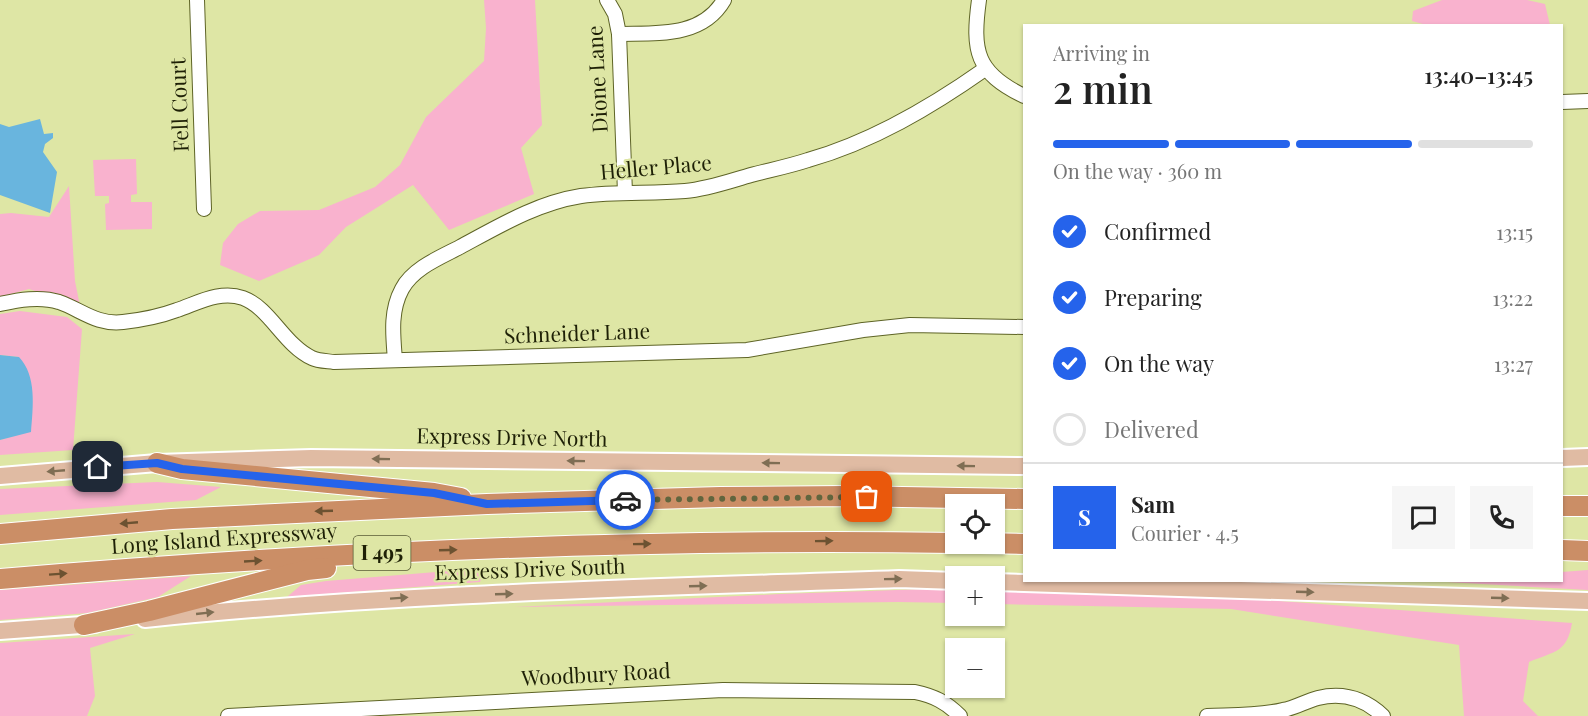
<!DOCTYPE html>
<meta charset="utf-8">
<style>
:root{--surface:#fff;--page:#f6f6f6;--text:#222;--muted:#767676;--line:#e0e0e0;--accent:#2563eb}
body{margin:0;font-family:"Playfair Display",serif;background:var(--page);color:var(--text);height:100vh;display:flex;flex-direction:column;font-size:22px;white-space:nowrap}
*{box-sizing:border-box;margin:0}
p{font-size:20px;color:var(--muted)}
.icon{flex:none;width:33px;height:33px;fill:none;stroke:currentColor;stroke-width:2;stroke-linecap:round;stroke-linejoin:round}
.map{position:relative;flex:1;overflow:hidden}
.panel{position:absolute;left:1023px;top:24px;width:540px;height:558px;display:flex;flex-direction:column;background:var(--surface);border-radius:0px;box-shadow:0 2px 4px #0004}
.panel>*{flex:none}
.tools{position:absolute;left:945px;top:494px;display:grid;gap:12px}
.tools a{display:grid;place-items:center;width:60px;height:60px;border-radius:0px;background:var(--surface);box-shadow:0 2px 4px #0004;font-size:30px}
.pin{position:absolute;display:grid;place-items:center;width:51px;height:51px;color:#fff;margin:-26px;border-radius:12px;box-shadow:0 3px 9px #0006}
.courier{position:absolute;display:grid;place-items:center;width:60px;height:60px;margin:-30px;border:4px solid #2563eb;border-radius:50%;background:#fff;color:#222;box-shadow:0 2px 8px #0007}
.headline em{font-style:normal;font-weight:600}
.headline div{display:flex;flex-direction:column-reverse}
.headline{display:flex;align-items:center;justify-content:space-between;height:102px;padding:0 30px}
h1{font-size:39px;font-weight:600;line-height:45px}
.bar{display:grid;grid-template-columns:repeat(4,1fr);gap:9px 6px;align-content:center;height:72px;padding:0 30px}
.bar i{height:8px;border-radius:4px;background:var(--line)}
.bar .selected{background:var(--accent)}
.bar p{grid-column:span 4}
.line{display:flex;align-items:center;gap:15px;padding:0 30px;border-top:2px solid var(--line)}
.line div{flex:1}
.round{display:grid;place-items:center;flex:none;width:63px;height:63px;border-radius:0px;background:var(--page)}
ol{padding:0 30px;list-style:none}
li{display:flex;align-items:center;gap:18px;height:66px}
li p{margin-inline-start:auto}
li .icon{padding:6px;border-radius:50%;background:var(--accent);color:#fff;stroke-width:4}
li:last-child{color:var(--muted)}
li i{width:33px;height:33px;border:3px solid var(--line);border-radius:50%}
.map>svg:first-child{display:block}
.green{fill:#f9b2ce}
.water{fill:#69b5de}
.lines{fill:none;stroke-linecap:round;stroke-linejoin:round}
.minor-casing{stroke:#5e6426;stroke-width:16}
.major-casing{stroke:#fff;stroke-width:20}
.highway-casing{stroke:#fff;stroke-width:22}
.minor{stroke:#fff;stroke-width:14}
.major{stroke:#e0bba3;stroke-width:16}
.highway{stroke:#cb8e66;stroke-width:20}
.oneway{fill:#7f6e54}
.oneway2{fill:#6c5231}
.done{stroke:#61653e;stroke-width:6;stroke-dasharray:0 10.8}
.route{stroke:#2563eb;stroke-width:8}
.labels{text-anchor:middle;stroke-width:4.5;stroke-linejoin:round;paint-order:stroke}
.shield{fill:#dee6a5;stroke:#585b36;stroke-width:1.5}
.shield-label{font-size:20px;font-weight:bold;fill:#1e2006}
.street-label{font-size:21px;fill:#1e2006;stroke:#dee6a5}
</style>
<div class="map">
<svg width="1588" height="716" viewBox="0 0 1588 716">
<rect width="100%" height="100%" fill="#dee6a5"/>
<g class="green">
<polygon points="484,0 535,0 542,125 521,148 534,194 449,230 413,185 346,227 319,255 259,281 220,265 223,243 238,224 260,211 319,210 375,187 400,165 426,117 484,61 486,28"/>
<polygon points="1442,0 1527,0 1545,4 1550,25 1430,26 1412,21 1413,11"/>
<polygon points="136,159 137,194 131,195 131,202 152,202 152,229 106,230 105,204 109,203 109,196 95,196 93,160"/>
<polygon points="69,186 75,281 80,306 29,289 0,297 0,214 11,213 49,217"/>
<polygon points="20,311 67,317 82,329 73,450 0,455 0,440 31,431 19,357 0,355 0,314"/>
<polygon points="157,482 221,487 196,500 0,515 0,489"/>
<polygon points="485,568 480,582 287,597 301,585 326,581"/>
<polygon points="1588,570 1588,590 1429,581 1562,580 1562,572"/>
<polygon points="191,576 158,597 87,613 0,620 0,590"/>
<polygon points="926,589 955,590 955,603 898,602 514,607 780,594"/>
<path d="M 995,591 L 1225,597 L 1572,623 C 1567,653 1555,651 1529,662 L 1523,701 L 1538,716 L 1464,716 L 1459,645 L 1231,609 L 995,604 Z"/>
<polygon points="135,634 90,648 95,696 87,716 0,716 0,643"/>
</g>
<g class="water">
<polygon points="40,119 44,134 53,133 53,138 45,144 43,152 57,172 50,213 0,195 0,124 9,127"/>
<path d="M 0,355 L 19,357 C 37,376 33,407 31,432 L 0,440 Z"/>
</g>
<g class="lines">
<g class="minor-casing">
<g id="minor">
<polyline points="197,0 204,209"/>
<polyline points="607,0 615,14 619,34 625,193"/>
<path d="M 979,0 C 972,51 976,73 1024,96"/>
<path d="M 619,34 C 656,33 702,38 724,0"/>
<polyline points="1562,102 1588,101"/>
<path d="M 0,304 C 18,300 40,296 59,302 C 82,310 96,325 123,322 C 141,320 161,316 177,310 C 198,303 220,290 243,298 C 270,308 284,345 312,358 C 318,361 327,361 334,362 L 747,350 L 863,330 L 910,325 L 1024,327"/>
<path d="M 395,360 C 393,335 390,311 402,289 C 413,268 441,257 460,247 C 499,226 537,203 581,196 C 616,191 651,194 685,191 C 708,189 730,181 751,175 C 770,170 790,166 808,160 C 872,142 931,107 985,69"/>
<path d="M 228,716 L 723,690 L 915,692 C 934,696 946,702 960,716"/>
<path d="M 1207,716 C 1232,715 1259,716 1283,710 C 1295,708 1306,701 1318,698 C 1343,692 1365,699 1383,716"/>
</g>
</g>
<g class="major-casing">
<g id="major">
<polyline points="1562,458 1588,457"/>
<polyline points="0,476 157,463 311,458 1024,466"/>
<polyline points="994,582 1588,601"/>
<path d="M 145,619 C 395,593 647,588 899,579 L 956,581"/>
<polyline points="0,631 95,624"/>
</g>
</g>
<g class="highway-casing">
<g id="highway">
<polyline points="157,463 182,469 434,493 461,498"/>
<polyline points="1562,506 1588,506"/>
<polyline points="0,534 172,519 487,504 720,497 845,496 1024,499"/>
<polyline points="980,543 1024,544"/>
<polyline points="1562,550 1588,551"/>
<path d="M 0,579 C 318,552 637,538 956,543"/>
<polyline points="84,625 149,611 307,570 326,568"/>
</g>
</g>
<use href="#minor" class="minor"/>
<use href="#major" class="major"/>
<use href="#highway" class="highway"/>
</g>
<defs><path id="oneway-solid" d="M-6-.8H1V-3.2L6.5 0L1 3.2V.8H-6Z" transform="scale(1.5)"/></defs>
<g class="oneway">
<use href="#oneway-solid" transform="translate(381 459) rotate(-179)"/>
<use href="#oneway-solid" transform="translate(576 461) rotate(-179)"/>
<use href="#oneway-solid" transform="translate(771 463) rotate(-179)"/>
<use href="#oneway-solid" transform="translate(966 466) rotate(-179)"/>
<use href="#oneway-solid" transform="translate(56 471) rotate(175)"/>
<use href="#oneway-solid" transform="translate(893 579) rotate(-1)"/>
<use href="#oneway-solid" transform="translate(698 586) rotate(-2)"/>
<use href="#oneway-solid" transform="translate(1305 592) rotate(2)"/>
<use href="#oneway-solid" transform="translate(504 594) rotate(-2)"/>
<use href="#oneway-solid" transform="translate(399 598) rotate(-4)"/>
<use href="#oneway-solid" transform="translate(1500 598) rotate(2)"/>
<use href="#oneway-solid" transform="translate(205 613) rotate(-6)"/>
</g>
<g class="oneway2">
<use href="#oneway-solid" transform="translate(324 511) rotate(178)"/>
<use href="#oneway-solid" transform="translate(129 523) rotate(175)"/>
<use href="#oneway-solid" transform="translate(824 541) rotate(-1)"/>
<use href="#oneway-solid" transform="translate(642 544) rotate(-1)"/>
<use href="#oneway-solid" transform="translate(448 550) rotate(-2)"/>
<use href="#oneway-solid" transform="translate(253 561) rotate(-3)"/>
<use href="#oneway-solid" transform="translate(58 574) rotate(-4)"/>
</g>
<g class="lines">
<polyline class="done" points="625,500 867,497"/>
<polyline class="route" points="98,467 157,463 182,469 434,493 487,504 625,500"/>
</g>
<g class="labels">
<rect class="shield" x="353.5" y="536" width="57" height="34" rx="4.5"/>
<g class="shield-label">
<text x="382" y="560">I 495</text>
</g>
<g class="street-label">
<text transform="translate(598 79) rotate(-93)" y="7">Dione Lane</text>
<text transform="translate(180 105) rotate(-92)" y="7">Fell Court</text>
<text transform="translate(656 168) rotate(-5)" y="7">Heller Place</text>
<text transform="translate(577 334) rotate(-2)" y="7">Schneider Lane</text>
<text transform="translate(512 438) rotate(1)" y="7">Express Drive North</text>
<text transform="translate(224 539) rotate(-4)" y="7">Long Island Expressway</text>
<text transform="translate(530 570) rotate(-2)" y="7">Express Drive South</text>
<text transform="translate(596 675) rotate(-3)" y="7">Woodbury Road</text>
</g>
</g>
</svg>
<div class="tools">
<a><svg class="icon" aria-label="locate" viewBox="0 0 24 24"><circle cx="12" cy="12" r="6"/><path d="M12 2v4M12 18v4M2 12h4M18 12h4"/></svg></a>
<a>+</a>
<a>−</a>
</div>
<div class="pin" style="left:867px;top:497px;background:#ea580c"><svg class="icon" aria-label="bag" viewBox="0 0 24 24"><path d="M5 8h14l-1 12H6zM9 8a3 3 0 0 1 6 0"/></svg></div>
<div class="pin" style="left:98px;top:467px;background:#1f2937"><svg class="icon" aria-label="home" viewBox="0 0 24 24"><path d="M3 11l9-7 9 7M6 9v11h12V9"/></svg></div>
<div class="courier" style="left:625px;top:500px"><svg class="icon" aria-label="car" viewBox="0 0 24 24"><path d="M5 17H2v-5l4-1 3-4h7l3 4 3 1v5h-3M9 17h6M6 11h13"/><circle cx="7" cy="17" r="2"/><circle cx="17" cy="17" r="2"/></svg></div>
<section class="panel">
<div class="headline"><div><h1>2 min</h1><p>Arriving in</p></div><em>13:40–13:45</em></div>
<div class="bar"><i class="selected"></i><i class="selected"></i><i class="selected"></i><i></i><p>On the way · 360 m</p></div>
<ol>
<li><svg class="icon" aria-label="check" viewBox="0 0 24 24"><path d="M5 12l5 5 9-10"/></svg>Confirmed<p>13:15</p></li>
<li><svg class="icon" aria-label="check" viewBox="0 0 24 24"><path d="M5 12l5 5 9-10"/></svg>Preparing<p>13:22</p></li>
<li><svg class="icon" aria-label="check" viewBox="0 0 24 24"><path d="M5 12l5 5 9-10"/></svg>On the way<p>13:27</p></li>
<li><i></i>Delivered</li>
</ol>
<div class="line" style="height:108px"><b class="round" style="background:var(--accent);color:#fff">S</b><div><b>Sam</b><p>Courier · 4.5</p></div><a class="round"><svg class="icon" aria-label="chat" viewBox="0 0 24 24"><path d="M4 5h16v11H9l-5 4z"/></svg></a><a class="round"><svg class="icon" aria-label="phone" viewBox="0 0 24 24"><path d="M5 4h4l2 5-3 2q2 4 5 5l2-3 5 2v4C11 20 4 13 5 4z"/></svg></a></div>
</section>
</div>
